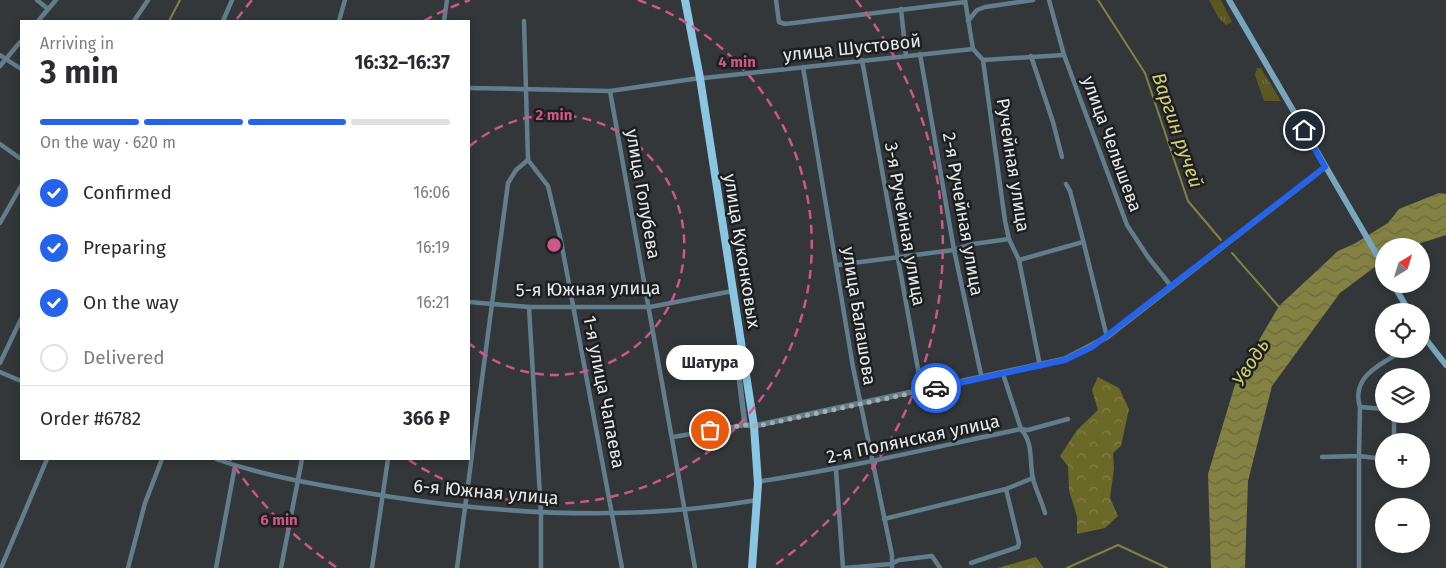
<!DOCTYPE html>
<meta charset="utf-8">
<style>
:root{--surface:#fff;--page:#f7f7f7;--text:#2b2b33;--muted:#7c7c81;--line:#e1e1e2;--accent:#2563eb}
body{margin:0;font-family:"Fira Sans",sans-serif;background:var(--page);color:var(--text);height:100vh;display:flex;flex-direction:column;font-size:19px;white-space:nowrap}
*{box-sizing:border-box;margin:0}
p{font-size:16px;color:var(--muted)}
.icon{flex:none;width:28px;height:28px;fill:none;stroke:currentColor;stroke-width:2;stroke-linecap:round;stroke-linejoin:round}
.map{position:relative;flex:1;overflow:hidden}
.drawer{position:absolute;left:20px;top:20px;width:450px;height:440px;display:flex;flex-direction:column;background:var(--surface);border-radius:0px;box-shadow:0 2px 8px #0003}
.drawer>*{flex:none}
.needle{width:32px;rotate:38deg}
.buttons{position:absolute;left:1375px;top:238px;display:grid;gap:10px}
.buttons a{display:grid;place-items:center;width:55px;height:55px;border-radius:50%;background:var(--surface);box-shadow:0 2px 8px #0003;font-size:25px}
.pin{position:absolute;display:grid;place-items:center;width:42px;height:42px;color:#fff;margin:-21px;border:2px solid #fff;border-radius:50%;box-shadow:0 1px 5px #0007}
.courier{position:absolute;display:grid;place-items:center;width:50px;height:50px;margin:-25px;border:4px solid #2563eb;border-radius:50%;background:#fff;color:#222;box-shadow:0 1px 6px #0007}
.bubble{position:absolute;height:35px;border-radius:18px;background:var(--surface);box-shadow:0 2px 8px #0003;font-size:16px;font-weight:700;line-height:35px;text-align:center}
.headline em{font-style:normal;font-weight:700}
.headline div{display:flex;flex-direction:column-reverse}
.headline{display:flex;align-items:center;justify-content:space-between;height:85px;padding:0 20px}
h1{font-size:32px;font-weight:700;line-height:38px}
.bar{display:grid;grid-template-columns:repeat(4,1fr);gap:8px 5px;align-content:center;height:60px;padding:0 20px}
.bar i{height:6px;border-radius:4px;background:var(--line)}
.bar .selected{background:var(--accent)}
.bar p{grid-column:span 4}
.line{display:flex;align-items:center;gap:12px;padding:0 20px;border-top:1px solid var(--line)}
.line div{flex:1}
ol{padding:0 20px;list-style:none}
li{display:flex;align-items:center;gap:15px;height:55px}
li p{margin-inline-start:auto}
li .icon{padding:5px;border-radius:50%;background:var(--accent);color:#fff;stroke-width:4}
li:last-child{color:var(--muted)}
li i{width:28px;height:28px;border:2px solid var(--line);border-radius:50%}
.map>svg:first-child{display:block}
.grass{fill:url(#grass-tufts)}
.forest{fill:url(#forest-crowns)}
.water{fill:url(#water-waves)}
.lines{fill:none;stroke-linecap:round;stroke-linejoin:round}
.stream{stroke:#848242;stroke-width:2}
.minor{stroke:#627e8c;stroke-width:4.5}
.tertiary{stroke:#627e8c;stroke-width:5.5}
.secondary{stroke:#79a6bc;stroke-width:6}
.primary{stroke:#8ac5e1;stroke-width:8}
.done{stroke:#a9acae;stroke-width:5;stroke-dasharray:0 9}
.route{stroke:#2563eb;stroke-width:6}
.ring{fill:none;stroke:#cd5787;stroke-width:2.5;stroke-dasharray:9 6}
.labels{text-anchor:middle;stroke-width:5;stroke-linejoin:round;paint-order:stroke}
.street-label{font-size:18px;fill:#e8ebed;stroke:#1c1e1f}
.water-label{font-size:19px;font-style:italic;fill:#d3d072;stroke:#1c1e1f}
.centre{fill:#cd5787;stroke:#1c1e1f;stroke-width:2.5}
.ring-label{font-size:15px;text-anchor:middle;font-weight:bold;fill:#cd5787;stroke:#1c1e1f;stroke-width:5;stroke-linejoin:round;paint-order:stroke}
</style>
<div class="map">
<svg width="1446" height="568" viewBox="0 0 1446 568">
<defs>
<pattern id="grass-tufts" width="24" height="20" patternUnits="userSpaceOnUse" patternTransform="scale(1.25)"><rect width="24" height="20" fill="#5a581f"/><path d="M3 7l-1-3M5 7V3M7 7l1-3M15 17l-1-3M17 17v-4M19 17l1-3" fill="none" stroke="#727040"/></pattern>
<pattern id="forest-crowns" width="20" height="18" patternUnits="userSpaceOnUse" patternTransform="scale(1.25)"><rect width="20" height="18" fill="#6b6928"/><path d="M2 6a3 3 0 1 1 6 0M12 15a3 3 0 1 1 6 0" fill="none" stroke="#807f48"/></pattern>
<pattern id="water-waves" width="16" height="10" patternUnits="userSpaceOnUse" patternTransform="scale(1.25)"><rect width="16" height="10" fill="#848242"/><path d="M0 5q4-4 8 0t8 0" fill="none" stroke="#6b6a44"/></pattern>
</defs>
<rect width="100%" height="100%" fill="#333739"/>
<g class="grass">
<polygon points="1209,0 1221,0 1232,22 1226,25 1218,17"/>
<polygon points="1257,68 1261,68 1281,101 1264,101 1255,75"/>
</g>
<g class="forest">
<polygon points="1098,377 1119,388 1129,409 1121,446 1113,453 1114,469 1110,498 1118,516 1105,528 1077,534 1077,517 1069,490 1068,466 1060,456 1077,430 1098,410 1092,390"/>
<polygon points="1036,557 1044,568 998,568"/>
</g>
<polygon class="water" points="1439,193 1446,194 1446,235 1412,246 1384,246 1384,260 1340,293 1272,386 1248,481 1245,568 1211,568 1208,474 1237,378 1279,306 1338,251 1354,244 1388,223 1399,209"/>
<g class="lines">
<g class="stream">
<polyline points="1098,0 1145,73 1188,201 1221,240"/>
<polyline points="169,21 180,0"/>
<polyline points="1232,253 1280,308"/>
<polyline points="1067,568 1118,545 1167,568"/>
</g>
<g class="minor">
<polyline points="37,0 48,9"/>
<polyline points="776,0 779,22 785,24 965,2"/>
<polyline points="965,0 973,49 983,60 1005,221 1009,239 1019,260 1040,366"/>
<polyline points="1049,0 1064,55 1127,225 1148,257 1171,286"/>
<polyline points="901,9 906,56"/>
<polyline points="38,21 56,0"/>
<polyline points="134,21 148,0"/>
<polyline points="223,21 232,0"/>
<polyline points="339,21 345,0"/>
<polyline points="444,21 447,0"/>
<polyline points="524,21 528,160 548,186 561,241 622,568"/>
<polyline points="968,21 977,10 985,7 1033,0"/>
<polyline points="920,54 954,250 982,379"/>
<polyline points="0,55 21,69"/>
<polyline points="1031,56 1053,122 1062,157"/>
<polyline points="862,60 922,391"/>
<polyline points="983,60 1064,55"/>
<polyline points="0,66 21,41"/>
<polyline points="803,67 853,367 892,555 892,568"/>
<polyline points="704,78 973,49"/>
<polyline points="469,88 610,91 700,78"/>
<polyline points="610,91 695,568"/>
<polyline points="0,144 21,159"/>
<polyline points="1066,184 1070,191 1082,236 1107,337"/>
<polyline points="0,223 21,186"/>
<polyline points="1019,260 1083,242"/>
<polyline points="837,265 954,250 973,244 1009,239"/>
<polyline points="469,302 529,307 650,307 733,291"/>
<polyline points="529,307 541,513 541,568"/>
<polyline points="0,363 21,319"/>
<polyline points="0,372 21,381"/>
<path d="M 1003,374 L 1021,429 C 1034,444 1029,461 1033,479 C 1036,490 1042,502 1045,513"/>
<path d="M 1384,409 L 1360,407 C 1350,375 1385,362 1406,349"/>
<polyline points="1394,414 1394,441"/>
<polyline points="673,437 745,425"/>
<polyline points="1322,457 1359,456 1360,407"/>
<path d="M 216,459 C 261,475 308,483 355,491 C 487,514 625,523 757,500"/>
<polyline points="836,470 843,568"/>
<path d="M 762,481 C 849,468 935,447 1021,429 L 1028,430 L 1068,419"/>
<polyline points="884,519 1006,489 1033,478"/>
<polyline points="971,563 1018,547 1019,543 1006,489"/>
<polyline points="1,568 47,459"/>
<polyline points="128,568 145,503 162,459"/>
<polyline points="216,568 235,466"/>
<polyline points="281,568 302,459"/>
<polyline points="372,568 388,459"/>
<polyline points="457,568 508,183 516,170 528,160"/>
<polyline points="844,568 891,564 899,560 932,556 940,568"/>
<polyline points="1359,568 1359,456 1384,459"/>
</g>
<polyline class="tertiary" points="744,358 738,369 745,425 754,426 1065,359 1107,337 1325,167"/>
<g class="secondary">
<polyline points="1229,0 1384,267"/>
<polyline points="1393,284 1409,311"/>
<polyline points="1421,333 1446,365"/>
</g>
<polyline class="primary" points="685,0 700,78 754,426 758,484 752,568"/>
</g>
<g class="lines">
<polyline class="done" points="710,430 745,425 757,426 936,388"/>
<polyline class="route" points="936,388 1065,360 1092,347 1325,167 1304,130"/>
</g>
<g class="ring">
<path d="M470 146A130 130 0 1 1 470 344"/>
<path d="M424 21A259 259 0 0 1 470 0M638 0A259 259 0 1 1 409 460"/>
<path d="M336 567A389 389 0 0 1 230 460M237 19A389 389 0 0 1 252 0M856 0A389 389 0 0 1 772 567"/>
</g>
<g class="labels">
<g class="street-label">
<text transform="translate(852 48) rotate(-6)" y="6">улица Шустовой</text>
<text transform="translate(1112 144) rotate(70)" y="6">улица Челышева</text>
<text transform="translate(1013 165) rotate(81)" y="6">Ручейная улица</text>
<text transform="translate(643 194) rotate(80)" y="6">улица Голубева</text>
<text transform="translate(963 214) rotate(80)" y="6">2-я Ручейная улица</text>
<text transform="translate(905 224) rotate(80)" y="6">3-я Ручейная улица</text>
<text transform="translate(742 251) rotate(81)" y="6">улица Куконковых</text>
<text transform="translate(588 289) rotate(-1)" y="6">5-я Южная улица</text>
<text transform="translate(859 316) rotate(81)" y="6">улица Балашова</text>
<text transform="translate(604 392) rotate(79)" y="6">1-я улица Чапаева</text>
<text transform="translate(913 439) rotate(-12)" y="6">2-я Полянская улица</text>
<text transform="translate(486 492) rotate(5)" y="6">6-я Южная улица</text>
</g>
<g class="water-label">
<text transform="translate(1178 130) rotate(71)" y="7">Варгин ручей</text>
<text transform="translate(1250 362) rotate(-57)" y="7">Уводь</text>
</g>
</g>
<circle cx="554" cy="245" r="8" class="centre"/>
<g class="ring-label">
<text x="737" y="67">4 min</text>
<text x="554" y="120">2 min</text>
<text x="279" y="525">6 min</text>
</g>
</svg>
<div class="buttons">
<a><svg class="needle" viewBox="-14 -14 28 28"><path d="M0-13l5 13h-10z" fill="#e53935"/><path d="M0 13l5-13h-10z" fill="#7c7c81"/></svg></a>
<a><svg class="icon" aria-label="locate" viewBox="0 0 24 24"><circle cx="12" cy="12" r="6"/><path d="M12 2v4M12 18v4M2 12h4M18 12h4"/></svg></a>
<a><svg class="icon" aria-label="layers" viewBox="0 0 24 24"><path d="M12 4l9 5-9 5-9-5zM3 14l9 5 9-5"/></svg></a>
<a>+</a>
<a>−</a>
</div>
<div class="pin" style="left:710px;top:430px;background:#ea580c"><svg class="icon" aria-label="bag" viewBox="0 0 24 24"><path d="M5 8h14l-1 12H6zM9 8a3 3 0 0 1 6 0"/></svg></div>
<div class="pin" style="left:1304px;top:130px;background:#1f2937"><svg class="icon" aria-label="home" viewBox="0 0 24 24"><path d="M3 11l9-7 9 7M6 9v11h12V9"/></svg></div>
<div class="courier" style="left:936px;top:388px"><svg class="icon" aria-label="car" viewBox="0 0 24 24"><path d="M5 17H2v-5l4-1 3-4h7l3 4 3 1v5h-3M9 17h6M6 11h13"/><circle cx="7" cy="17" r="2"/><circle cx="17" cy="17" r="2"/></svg></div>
<div class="bubble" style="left:666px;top:345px;width:88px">Шатура</div>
<section class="drawer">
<div class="headline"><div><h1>3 min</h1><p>Arriving in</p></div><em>16:32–16:37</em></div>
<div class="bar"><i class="selected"></i><i class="selected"></i><i class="selected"></i><i></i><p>On the way · 620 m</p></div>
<ol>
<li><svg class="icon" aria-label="check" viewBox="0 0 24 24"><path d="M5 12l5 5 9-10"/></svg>Confirmed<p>16:06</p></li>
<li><svg class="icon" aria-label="check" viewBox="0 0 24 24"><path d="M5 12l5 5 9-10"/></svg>Preparing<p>16:19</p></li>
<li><svg class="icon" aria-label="check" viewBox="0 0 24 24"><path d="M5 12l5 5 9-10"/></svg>On the way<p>16:21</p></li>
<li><i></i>Delivered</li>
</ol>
<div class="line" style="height:65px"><div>Order #6782</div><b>366 ₽</b></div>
</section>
</div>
